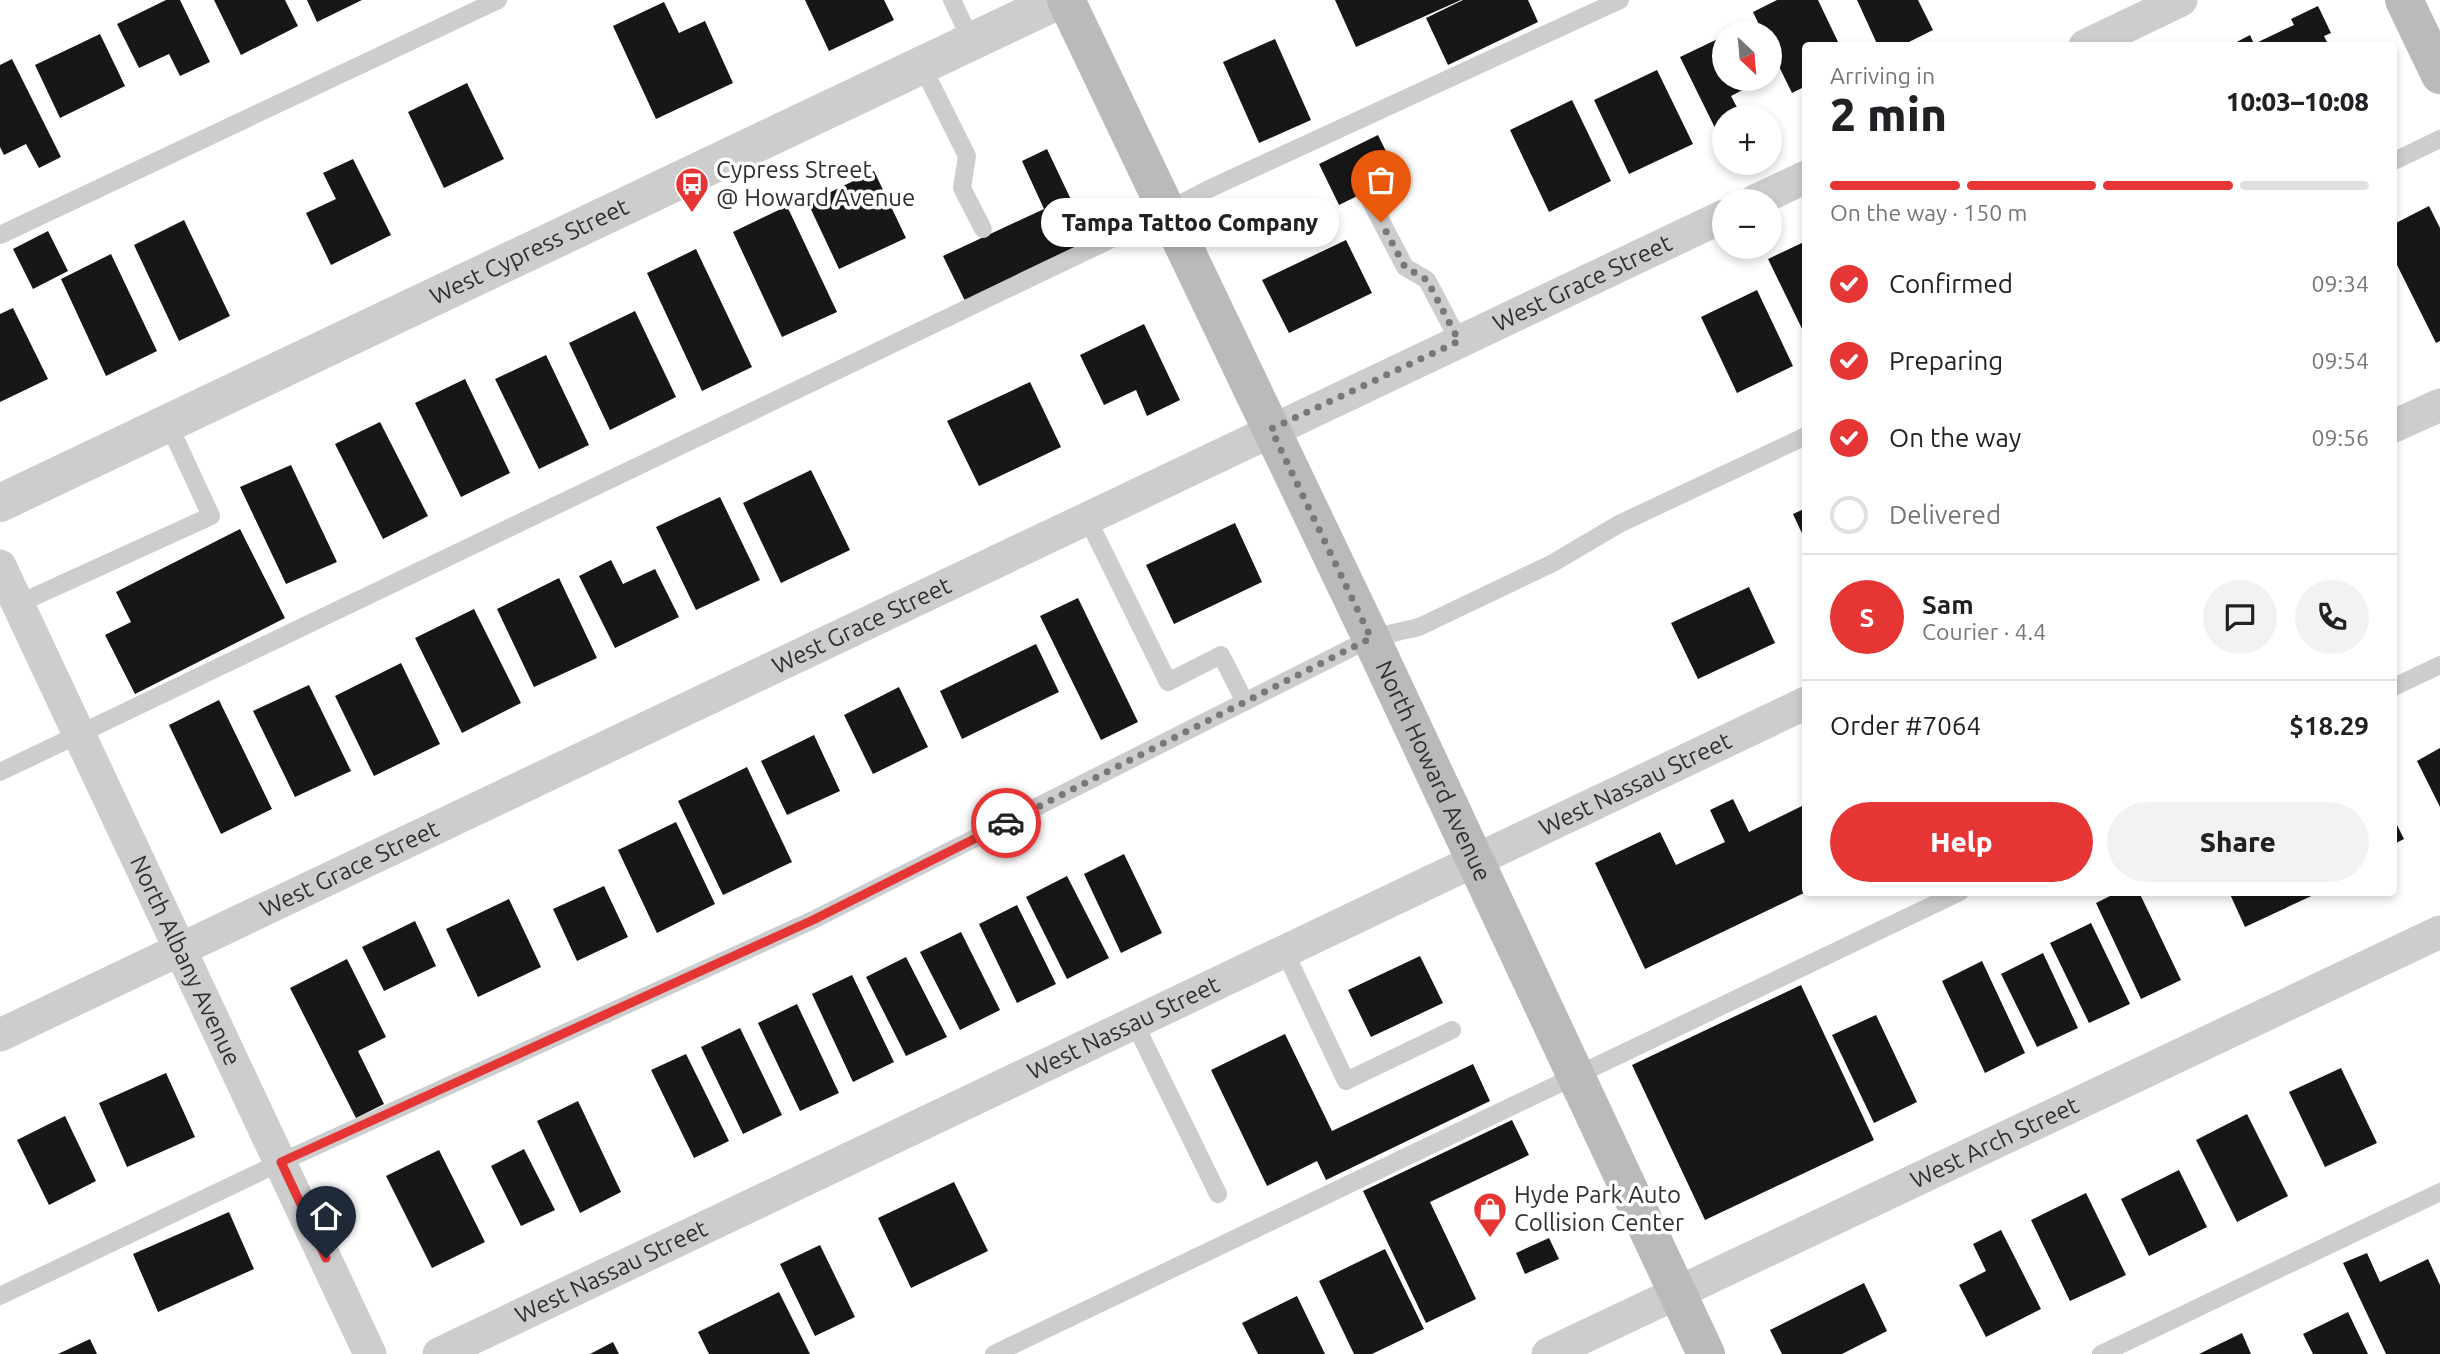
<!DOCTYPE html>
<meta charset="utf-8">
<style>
:root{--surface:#fff;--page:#f2f2f2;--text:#202124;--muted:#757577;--line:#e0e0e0;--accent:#e53635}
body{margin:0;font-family:Ubuntu,sans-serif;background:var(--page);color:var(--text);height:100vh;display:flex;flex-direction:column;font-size:26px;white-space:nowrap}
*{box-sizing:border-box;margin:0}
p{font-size:23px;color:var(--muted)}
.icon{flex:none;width:38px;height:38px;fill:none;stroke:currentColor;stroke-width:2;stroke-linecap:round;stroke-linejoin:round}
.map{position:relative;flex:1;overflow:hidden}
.side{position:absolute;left:1802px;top:42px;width:595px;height:854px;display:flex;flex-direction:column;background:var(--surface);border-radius:7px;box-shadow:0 4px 10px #0003}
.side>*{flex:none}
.needle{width:46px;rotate:154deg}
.fabs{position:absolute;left:1712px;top:21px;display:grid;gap:14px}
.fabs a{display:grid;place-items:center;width:70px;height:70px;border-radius:50%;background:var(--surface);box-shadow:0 4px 10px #0003;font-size:35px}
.pin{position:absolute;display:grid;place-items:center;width:60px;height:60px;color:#fff;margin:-72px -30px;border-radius:50% 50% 50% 0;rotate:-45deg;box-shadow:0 0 7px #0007}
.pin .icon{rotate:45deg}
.courier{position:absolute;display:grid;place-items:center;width:70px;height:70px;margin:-35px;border:5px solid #e53635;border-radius:50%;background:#fff;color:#222;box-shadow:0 2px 9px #0007}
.bubble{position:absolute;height:49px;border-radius:24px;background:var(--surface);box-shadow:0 4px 10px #0003;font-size:23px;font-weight:800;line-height:49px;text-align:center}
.head em{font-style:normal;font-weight:800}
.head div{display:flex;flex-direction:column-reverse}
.head{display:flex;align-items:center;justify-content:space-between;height:119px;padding:0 28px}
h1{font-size:46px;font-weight:800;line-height:52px}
.bar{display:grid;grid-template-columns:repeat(4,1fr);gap:10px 7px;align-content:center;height:84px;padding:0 28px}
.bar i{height:9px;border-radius:5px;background:var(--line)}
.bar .selected{background:var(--accent)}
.bar p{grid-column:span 4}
.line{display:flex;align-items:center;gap:18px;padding:0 28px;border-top:2px solid var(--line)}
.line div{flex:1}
.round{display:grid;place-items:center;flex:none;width:74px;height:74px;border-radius:37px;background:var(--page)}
ol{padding:0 28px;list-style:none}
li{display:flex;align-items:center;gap:21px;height:77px}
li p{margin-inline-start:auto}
li .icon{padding:7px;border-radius:50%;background:var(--accent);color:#fff;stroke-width:4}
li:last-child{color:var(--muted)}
li i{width:38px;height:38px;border:4px solid var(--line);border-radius:50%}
.action{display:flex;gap:14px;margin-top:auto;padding:14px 28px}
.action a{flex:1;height:80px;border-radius:42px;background:var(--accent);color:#fff;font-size:28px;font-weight:800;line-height:80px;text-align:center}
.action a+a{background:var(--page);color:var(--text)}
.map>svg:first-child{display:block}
.building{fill:#171717}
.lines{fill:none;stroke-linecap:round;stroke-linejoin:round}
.service{stroke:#cdcdcd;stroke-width:18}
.minor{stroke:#cdcdcd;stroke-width:33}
.tertiary{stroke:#cdcdcd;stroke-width:38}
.secondary{stroke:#bababa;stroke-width:38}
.done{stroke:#787878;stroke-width:7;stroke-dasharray:0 12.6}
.route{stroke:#e53635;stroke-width:9}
.labels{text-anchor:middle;stroke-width:7;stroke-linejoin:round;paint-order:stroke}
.poi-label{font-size:24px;fill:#303030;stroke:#fff;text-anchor:start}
.street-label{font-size:24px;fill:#303030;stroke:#fff}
</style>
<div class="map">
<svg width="2440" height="1354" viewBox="0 0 2440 1354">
<rect width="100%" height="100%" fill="#fff"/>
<g class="building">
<polygon points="166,0 180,0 210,62 180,76 169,54 139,68 117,24"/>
<polygon points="214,0 285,0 298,26 241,55"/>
<polygon points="307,0 362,0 317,22"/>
<polygon points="805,0 884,0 894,20 829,51"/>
<polygon points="1335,0 1461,0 1356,47"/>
<polygon points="1463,0 1528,0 1538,22 1448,65 1426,18"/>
<polygon points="1777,0 1818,0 1840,46 1806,46 1806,86 1792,93 1769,46 1769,33 1763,33 1753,12"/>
<polygon points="1857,0 1918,0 1933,30 1901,46 1878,46"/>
<polygon points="664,2 679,33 705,21 733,83 656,119 613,26"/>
<polygon points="2318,6 2331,33 2324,36 2329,46 2229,46 2250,35 2254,44 2294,25 2291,19"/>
<polygon points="100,34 125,86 60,118 35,65"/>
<polygon points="1724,36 1724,79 1754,79 1756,83 1731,96 1742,117 1724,117 1724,131 1718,134 1680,57"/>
<polygon points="1275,39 1311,120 1259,143 1223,62"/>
<polygon points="12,59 61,157 39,168 26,144 4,155 0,147 0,65"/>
<polygon points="1657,70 1693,144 1629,174 1594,100"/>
<polygon points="467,83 504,159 444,188 408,112"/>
<polygon points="1572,100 1611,181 1549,212 1510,130"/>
<polygon points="1378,135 1398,176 1339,205 1319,164"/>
<polygon points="1047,149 1092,244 966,303 943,256 1044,209 1022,161"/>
<polygon points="353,159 391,235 331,265 306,213 336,199 323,173"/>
<polygon points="874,171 906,238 839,269 808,203"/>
<polygon points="787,206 837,312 782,337 733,232"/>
<polygon points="2429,206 2440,228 2440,341 2436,343 2394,259 2394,224"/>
<polygon points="184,220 230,316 179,341 134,245"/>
<polygon points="48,231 68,271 33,289 13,249"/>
<polygon points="1346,240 1372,293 1289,333 1262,280"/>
<polygon points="1806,241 1806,337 1768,259"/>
<polygon points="696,249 752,367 702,391 647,273"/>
<polygon points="111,254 157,351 106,376 61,279"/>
<polygon points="1757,290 1793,366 1737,393 1701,317"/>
<polygon points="13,308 48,379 0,402 0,314"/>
<polygon points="635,311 676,397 610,430 569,343"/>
<polygon points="1144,324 1180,400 1147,416 1136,390 1104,405 1080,355"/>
<polygon points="546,355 589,445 539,469 495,379"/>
<polygon points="465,379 510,473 461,497 415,403"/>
<polygon points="1030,382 1061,447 979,486 947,421"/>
<polygon points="380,422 428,516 383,539 335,444"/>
<polygon points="291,465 337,562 286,584 240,487"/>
<polygon points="811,470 850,550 781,583 743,503"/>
<polygon points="720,497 760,580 696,610 656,527"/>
<polygon points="1806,508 1806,542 1793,514"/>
<polygon points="1235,523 1262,582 1174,624 1146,565"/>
<polygon points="240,529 285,618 135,694 105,635 131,622 116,592"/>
<polygon points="611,560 623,584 655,569 679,617 615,648 579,576"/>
<polygon points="559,578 597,658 534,687 497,609"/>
<polygon points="1749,587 1775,643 1698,679 1671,623"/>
<polygon points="1078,598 1138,722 1101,740 1040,616"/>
<polygon points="474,609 521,703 462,733 415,638"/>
<polygon points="1036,644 1059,692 962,739 940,691"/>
<polygon points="401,663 440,744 374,776 335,696"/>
<polygon points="309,685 351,771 295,797 253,711"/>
<polygon points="899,687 928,747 873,774 844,715"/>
<polygon points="219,700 272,809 221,834 169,725"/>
<polygon points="814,735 840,791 787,815 761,761"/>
<polygon points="2440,748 2440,807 2417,761"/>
<polygon points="747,767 792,862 723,895 678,801"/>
<polygon points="1733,799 1749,832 1806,804 1806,892 1645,969 1595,863 1660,832 1676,865 1725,842 1710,810"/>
<polygon points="2394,819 2404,839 2394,844"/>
<polygon points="676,822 715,904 657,933 618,850"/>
<polygon points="1124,854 1162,933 1121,953 1084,874"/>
<polygon points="1067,876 1109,958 1067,979 1026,897"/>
<polygon points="604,886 628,937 577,961 553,909"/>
<polygon points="2118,892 2139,892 2181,980 2141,999 2096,903"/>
<polygon points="2229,892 2320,892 2245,927"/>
<polygon points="509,899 541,967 478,997 446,929"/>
<polygon points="1017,905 1056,984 1017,1003 979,924"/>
<polygon points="415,921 436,966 384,991 362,947"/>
<polygon points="2091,923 2130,1004 2089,1023 2050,943"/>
<polygon points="961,932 1000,1010 960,1030 920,952"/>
<polygon points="2043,953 2078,1028 2037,1047 2001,974"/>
<polygon points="1420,956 1443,1003 1371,1037 1348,990"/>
<polygon points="906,957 947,1037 906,1056 866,977"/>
<polygon points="347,959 386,1037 358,1051 384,1104 356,1118 290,988"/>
<polygon points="1982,961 2025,1053 1985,1073 1942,981"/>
<polygon points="852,975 894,1062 853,1082 812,994"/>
<polygon points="1801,985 1874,1140 1705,1220 1632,1065"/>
<polygon points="797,1004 839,1093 800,1111 758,1023"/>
<polygon points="1876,1015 1917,1102 1874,1123 1832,1035"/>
<polygon points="740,1028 782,1115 743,1134 701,1047"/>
<polygon points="1285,1034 1332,1131 1473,1064 1490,1101 1326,1180 1317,1161 1267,1186 1211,1070"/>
<polygon points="686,1054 729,1141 694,1158 651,1070"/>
<polygon points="2341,1068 2377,1143 2325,1167 2289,1092"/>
<polygon points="166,1073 195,1137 127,1167 99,1103"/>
<polygon points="578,1101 621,1192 580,1213 537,1121"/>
<polygon points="2247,1114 2288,1196 2237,1222 2196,1140"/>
<polygon points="65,1116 96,1181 49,1205 17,1140"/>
<polygon points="1512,1120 1529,1155 1430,1202 1476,1299 1426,1323 1363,1191"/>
<polygon points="524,1149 555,1210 521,1226 491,1166"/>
<polygon points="439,1150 485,1242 432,1268 386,1176"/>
<polygon points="2179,1170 2207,1227 2149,1256 2121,1199"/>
<polygon points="954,1182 988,1251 911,1288 878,1218"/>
<polygon points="2086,1193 2126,1275 2070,1301 2031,1220"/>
<polygon points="229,1212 254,1269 158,1312 133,1254"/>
<polygon points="2001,1230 2041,1309 1986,1337 1959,1285 1986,1271 1973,1244"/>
<polygon points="1549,1238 1559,1259 1525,1274 1516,1253"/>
<polygon points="820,1245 855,1317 815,1336 780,1264"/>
<polygon points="1385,1249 1424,1329 1372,1354 1354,1354 1319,1281"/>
<polygon points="2367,1253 2380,1282 2428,1259 2440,1285 2440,1354 2386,1354 2343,1263"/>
<polygon points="1864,1283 1887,1331 1842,1354 1782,1354 1770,1330"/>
<polygon points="779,1292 810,1354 709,1354 698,1332"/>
<polygon points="1297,1296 1325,1354 1258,1354 1242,1323"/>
<polygon points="2348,1312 2368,1354 2313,1354 2303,1334"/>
<polygon points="2242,1333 2251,1354 2199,1354"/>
<polygon points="90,1339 97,1354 58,1354"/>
<polygon points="613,1342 619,1354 590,1354"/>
</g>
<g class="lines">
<g class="service">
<polyline points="952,0 972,42"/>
<polyline points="922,66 967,156 962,188 983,229"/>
<polyline points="2394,161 2440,139"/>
<polyline points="1370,200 1405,267 1427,280 1459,341"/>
<polyline points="0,235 498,0"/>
<polyline points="1087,518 1168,682 1221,655 1245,702"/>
<polyline points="18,604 211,516 168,423"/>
<polyline points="2394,687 2440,665"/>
<polyline points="0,772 1122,234 1211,188 1620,0"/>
<polyline points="1284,950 1346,1081 1452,1030"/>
<polyline points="1134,1022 1218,1194"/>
<polyline points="0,1296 281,1162 813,920 1371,638 1419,627 1553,563 1619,524 1806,436"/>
<polyline points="994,1354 1960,892"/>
<polyline points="2101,1354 2440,1192"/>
</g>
<g class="minor">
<polyline points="2085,46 2181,0"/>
<polyline points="1755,201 1806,177"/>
<polyline points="2394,426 2440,405"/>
<path id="s1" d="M 0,566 L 370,1354"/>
<path id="s2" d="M 0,1035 L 1724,216"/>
<path id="s3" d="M 439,1354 L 1806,703"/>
<path id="s4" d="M 1548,1354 L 2440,932"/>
</g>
<path class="tertiary" id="s5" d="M 0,503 L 1059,0"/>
<g class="secondary">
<path id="s6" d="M 1066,0 L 1371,638 L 1706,1354"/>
<polyline points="2404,0 2440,75"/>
</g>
</g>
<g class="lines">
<polyline class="done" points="1006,823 1371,638 1271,429 1459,341 1427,280 1405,267 1381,222"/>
<polyline class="route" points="326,1258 281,1162 813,920 1006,823"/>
</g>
<defs>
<g id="bus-pin" transform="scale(1.75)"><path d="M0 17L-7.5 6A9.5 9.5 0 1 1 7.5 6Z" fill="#e53635" stroke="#fff"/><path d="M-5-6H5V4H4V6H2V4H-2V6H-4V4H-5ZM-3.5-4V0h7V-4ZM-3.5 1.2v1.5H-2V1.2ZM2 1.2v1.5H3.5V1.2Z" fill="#fff"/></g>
<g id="shop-pin" transform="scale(1.75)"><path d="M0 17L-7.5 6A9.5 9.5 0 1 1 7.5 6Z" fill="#e53635" stroke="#fff"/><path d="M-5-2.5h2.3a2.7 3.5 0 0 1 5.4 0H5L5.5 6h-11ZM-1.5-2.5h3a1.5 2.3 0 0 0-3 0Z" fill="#fff"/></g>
</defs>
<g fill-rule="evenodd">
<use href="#bus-pin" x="692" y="184"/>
<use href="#shop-pin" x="1490" y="1209"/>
</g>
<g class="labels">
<g class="poi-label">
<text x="716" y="178">Cypress Street<tspan x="716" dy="28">@ Howard Avenue</tspan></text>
<text x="1514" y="1203">Hyde Park Auto<tspan x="1514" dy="28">Collision Center</tspan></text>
</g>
<g class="street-label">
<text dy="8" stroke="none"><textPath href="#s5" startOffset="586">West Cypress Street</textPath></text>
<text dy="8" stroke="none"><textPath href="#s2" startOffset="1752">West Grace Street</textPath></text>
<text dy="8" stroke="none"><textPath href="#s2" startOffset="954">West Grace Street</textPath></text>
<text dy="8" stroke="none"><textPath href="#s6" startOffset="854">North Howard Avenue</textPath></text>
<text dy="8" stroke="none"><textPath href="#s3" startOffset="1325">West Nassau Street</textPath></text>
<text dy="8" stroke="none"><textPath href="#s2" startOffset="387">West Grace Street</textPath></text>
<text dy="8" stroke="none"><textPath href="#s1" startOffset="436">North Albany Avenue</textPath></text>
<text dy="8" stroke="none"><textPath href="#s3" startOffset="758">West Nassau Street</textPath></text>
<text dy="8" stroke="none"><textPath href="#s4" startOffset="494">West Arch Street</textPath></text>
<text dy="8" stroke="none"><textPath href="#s3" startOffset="191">West Nassau Street</textPath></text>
</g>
</g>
</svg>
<div class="fabs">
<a><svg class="needle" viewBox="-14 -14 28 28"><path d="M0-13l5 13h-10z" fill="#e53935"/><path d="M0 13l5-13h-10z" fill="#757577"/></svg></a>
<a>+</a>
<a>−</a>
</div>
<div class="pin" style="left:1381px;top:222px;background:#ea580c"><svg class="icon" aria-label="bag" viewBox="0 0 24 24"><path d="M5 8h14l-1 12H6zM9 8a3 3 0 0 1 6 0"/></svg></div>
<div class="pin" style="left:326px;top:1258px;background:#1f2937"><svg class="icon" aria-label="home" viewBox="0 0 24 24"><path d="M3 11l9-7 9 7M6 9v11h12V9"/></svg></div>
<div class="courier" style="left:1006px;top:823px"><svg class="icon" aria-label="car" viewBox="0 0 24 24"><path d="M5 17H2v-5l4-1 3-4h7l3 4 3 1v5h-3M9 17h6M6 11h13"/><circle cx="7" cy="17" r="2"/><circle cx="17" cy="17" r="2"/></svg></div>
<div class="bubble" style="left:1041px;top:198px;width:298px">Tampa Tattoo Company</div>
<section class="side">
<div class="head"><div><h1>2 min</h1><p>Arriving in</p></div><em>10:03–10:08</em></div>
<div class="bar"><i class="selected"></i><i class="selected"></i><i class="selected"></i><i></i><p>On the way · 150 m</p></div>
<ol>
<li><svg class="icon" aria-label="check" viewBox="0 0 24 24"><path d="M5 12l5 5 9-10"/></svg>Confirmed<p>09:34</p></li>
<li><svg class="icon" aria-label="check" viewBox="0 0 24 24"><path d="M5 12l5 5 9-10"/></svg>Preparing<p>09:54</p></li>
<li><svg class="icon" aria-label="check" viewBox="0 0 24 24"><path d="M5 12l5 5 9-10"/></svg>On the way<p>09:56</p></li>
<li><i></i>Delivered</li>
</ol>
<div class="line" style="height:126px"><b class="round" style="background:var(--accent);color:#fff">S</b><div><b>Sam</b><p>Courier · 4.4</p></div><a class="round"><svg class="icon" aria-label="chat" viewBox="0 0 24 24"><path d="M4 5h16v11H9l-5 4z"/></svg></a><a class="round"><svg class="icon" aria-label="phone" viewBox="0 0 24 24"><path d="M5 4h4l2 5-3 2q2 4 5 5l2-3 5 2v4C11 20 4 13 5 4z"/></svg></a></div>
<div class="line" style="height:91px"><div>Order #7064</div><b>$18.29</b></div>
<div class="action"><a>Help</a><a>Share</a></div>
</section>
</div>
